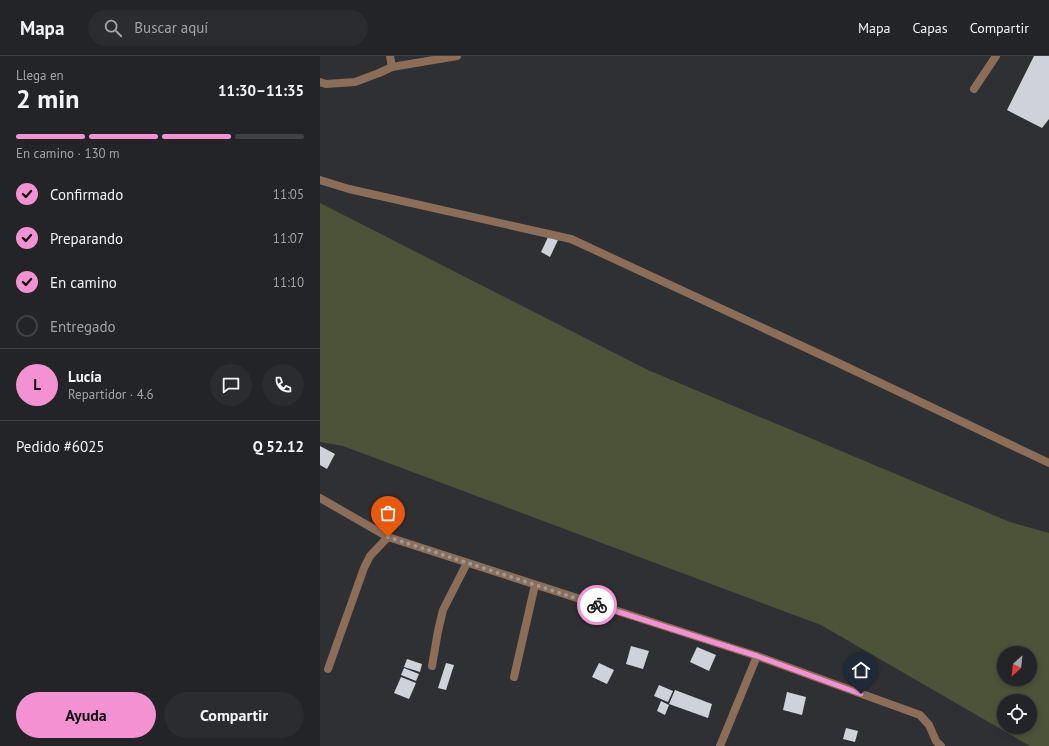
<!DOCTYPE html>
<html lang="es">
<meta charset="utf-8">
<style>
:root{--surface:#222427;--page:#2a2c2f;--text:#f1f3f6;--muted:#a2a4a7;--line:#3f4144;--accent:#f491d3}
body{margin:0;font-family:"PT Sans",sans-serif;background:var(--page);color:var(--text);height:100vh;display:flex;flex-direction:column;font-size:15px;white-space:nowrap}
*{box-sizing:border-box;margin:0}
p{font-size:13px;color:var(--muted)}
.icon{flex:none;width:22px;height:22px;fill:none;stroke:currentColor;stroke-width:2;stroke-linecap:round;stroke-linejoin:round}
.map{position:relative;flex:1;overflow:hidden}
.panel{display:flex;flex-direction:column;background:var(--surface);width:320px}
.panel>*{flex:none}
.needle{width:26px;rotate:207deg}
.fabs{position:absolute;left:677px;top:590px;display:grid;gap:8px}
.fabs a{display:grid;place-items:center;width:40px;height:40px;border-radius:50%;background:var(--surface);box-shadow:0 2px 6px #0003,0 0 0 1px var(--line);font-size:20px}
.pin{position:absolute;display:grid;place-items:center;width:34px;height:34px;color:#fff;margin:-41px -17px;border-radius:50% 50% 50% 0;rotate:-45deg;box-shadow:0 0 4px #0007}
.pin .icon{rotate:45deg}
.courier{position:absolute;display:grid;place-items:center;width:40px;height:40px;margin:-20px;border:3px solid #f491d3;border-radius:50%;background:#fff;color:#222;box-shadow:0 1px 5px #0007}
.headline em{font-style:normal;font-weight:700}
.headline div{display:flex;flex-direction:column-reverse}
.headline{display:flex;align-items:center;justify-content:space-between;height:68px;padding:0 16px}
h1{font-size:26px;font-weight:700;line-height:30px}
.bar{display:grid;grid-template-columns:repeat(4,1fr);gap:6px 4px;align-content:center;height:48px;padding:0 16px}
.bar i{height:5px;border-radius:3px;background:var(--line)}
.bar .active{background:var(--accent)}
.bar p{grid-column:span 4}
.line{display:flex;align-items:center;gap:10px;padding:0 16px;border-top:1px solid var(--line)}
.line div{flex:1}
.round{display:grid;place-items:center;flex:none;width:42px;height:42px;border-radius:21px;background:var(--page)}
ol{padding:0 16px;list-style:none}
li{display:flex;align-items:center;gap:12px;height:44px}
li p{margin-inline-start:auto}
li .icon{padding:4px;border-radius:50%;background:var(--accent);color:#111;stroke-width:4}
li:last-child{color:var(--muted)}
li i{width:22px;height:22px;border:2px solid var(--line);border-radius:50%}
.primary-button{display:flex;gap:8px;margin-top:auto;padding:8px 16px}
.primary-button a{flex:1;height:46px;border-radius:24px;background:var(--accent);color:#111;font-size:16px;font-weight:700;line-height:46px;text-align:center}
.primary-button a+a{background:var(--page);color:var(--text)}
header{display:flex;align-items:center;gap:24px;box-sizing:border-box;height:56px;padding:0 20px;background:var(--surface);border-bottom:1px solid var(--line)}
header strong{font-size:19px}
nav{display:flex;gap:22px;margin-inline-start:auto;font-size:14px}
.search{width:280px;height:36px;background:var(--page);display:flex;align-items:center;gap:10px;box-sizing:border-box;padding:0 14px;border-radius:22px;color:var(--muted);font-size:15px}
main{display:flex;flex:1;min-height:0}
.map>svg:first-child{display:block}
.green{fill:#4c5338;fill-rule:evenodd}
.building{fill:#cfd2d8}
.lines{fill:none;stroke-linecap:round;stroke-linejoin:round}
.lane{stroke:#8c6d57;stroke-width:8}
.street{stroke:#8c6d57;stroke-width:8}
.done{stroke:#999a9d;stroke-width:4;stroke-dasharray:0 7.2}
.route{stroke:#f491d3;stroke-width:5}
</style>
<header>
<strong>Mapa</strong>
<div class="search"><svg class="icon" aria-label="search" viewBox="0 0 24 24"><circle cx="10" cy="10" r="6"/><path d="M15 15l6 6"/></svg>Buscar aquí</div>
<nav><a>Mapa</a><a>Capas</a><a>Compartir</a></nav>
</header>
<main>
<section class="panel">
<div class="headline"><div><h1>2 min</h1><p>Llega en</p></div><em>11:30–11:35</em></div>
<div class="bar"><i class="active"></i><i class="active"></i><i class="active"></i><i></i><p>En camino · 130 m</p></div>
<ol>
<li><svg class="icon" aria-label="check" viewBox="0 0 24 24"><path d="M5 12l5 5 9-10"/></svg>Confirmado<p>11:05</p></li>
<li><svg class="icon" aria-label="check" viewBox="0 0 24 24"><path d="M5 12l5 5 9-10"/></svg>Preparando<p>11:07</p></li>
<li><svg class="icon" aria-label="check" viewBox="0 0 24 24"><path d="M5 12l5 5 9-10"/></svg>En camino<p>11:10</p></li>
<li><i></i>Entregado</li>
</ol>
<div class="line" style="height:72px"><b class="round" style="background:var(--accent);color:#111">L</b><div><b>Lucía</b><p>Repartidor · 4.6</p></div><a class="round"><svg class="icon" aria-label="chat" viewBox="0 0 24 24"><path d="M4 5h16v11H9l-5 4z"/></svg></a><a class="round"><svg class="icon" aria-label="phone" viewBox="0 0 24 24"><path d="M5 4h4l2 5-3 2q2 4 5 5l2-3 5 2v4C11 20 4 13 5 4z"/></svg></a></div>
<div class="line" style="height:52px"><div>Pedido #6025</div><b>Q 52.12</b></div>
<div class="primary-button"><a>Ayuda</a><a>Compartir</a></div>
</section>
<div class="map">
<svg width="729" height="690" viewBox="0 0 729 690">
<rect width="100%" height="100%" fill="#2e3034"/>
<path class="green" d="M 0,147 L 328,314 L 690,466 L 729,477 L 729,690 L 710,690 L 501,569 L 23,390 L 0,386 ZM 684,597 L 710,597 L 710,623 L 684,623 ZM 684,645 L 710,645 L 710,671 L 684,671 Z"/>
<g class="building">
<polygon points="714,0 729,0 729,63 722,72 687,54"/>
<polygon points="229,179 238,184 230,201 221,196"/>
<polygon points="0,390 15,398 7,413 0,409"/>
<polygon points="311,590 329,595 323,613 306,608"/>
<polygon points="377,591 396,599 389,615 370,606"/>
<polygon points="87,603 102,608 100,616 84,611"/>
<polygon points="126,607 134,609 126,634 118,632"/>
<polygon points="279,607 294,614 287,628 272,621"/>
<polygon points="84,612 99,618 96,625 81,619"/>
<polygon points="81,621 96,627 89,643 74,637"/>
<polygon points="339,629 353,635 348,646 334,640"/>
<polygon points="355,634 392,648 388,662 349,648"/>
<polygon points="467,636 486,641 482,659 463,654"/>
<polygon points="341,645 349,649 345,659 337,655"/>
<polygon points="526,672 538,675 535,686 523,683"/>
</g>
<g class="lines">
<g class="lane">
<polyline points="70,0 72,11"/>
<polyline points="0,26 6,28 35,26 59,17 72,11 137,0"/>
<polyline points="654,33 676,0"/>
<polyline points="8,613 44,512 50,500 68,481"/>
</g>
<g class="street">
<polyline points="0,124 29,133 251,183 510,303 729,407"/>
<polyline points="0,442 68,481 437,600 600,659 609,669 616,685 621,690"/>
<polyline points="112,610 118,575 123,554 147,507"/>
<polyline points="194,621 215,529"/>
<polyline points="400,690 437,600"/>
</g>
</g>
<g class="lines">
<polyline class="done" points="68,481 277,549"/>
<polyline class="route" points="277,549 437,600 541,638"/>
</g>
</svg>
<div class="fabs">
<a><svg class="needle" viewBox="-14 -14 28 28"><path d="M0-13l5 13h-10z" fill="#e53935"/><path d="M0 13l5-13h-10z" fill="#a2a4a7"/></svg></a>
<a><svg class="icon" aria-label="locate" viewBox="0 0 24 24"><circle cx="12" cy="12" r="6"/><path d="M12 2v4M12 18v4M2 12h4M18 12h4"/></svg></a>
</div>
<div class="pin" style="left:68px;top:481px;background:#ea580c"><svg class="icon" aria-label="bag" viewBox="0 0 24 24"><path d="M5 8h14l-1 12H6zM9 8a3 3 0 0 1 6 0"/></svg></div>
<div class="pin" style="left:541px;top:638px;background:#1f2937"><svg class="icon" aria-label="home" viewBox="0 0 24 24"><path d="M3 11l9-7 9 7M6 9v11h12V9"/></svg></div>
<div class="courier" style="left:277px;top:549px"><svg class="icon" aria-label="bike" viewBox="0 0 24 24"><circle cx="6" cy="16" r="4"/><circle cx="18" cy="16" r="4"/><path d="M6 16l4-8h5l3 8M10 8l3 8H6M13 5h3"/></svg></div>
</div>
</main>
